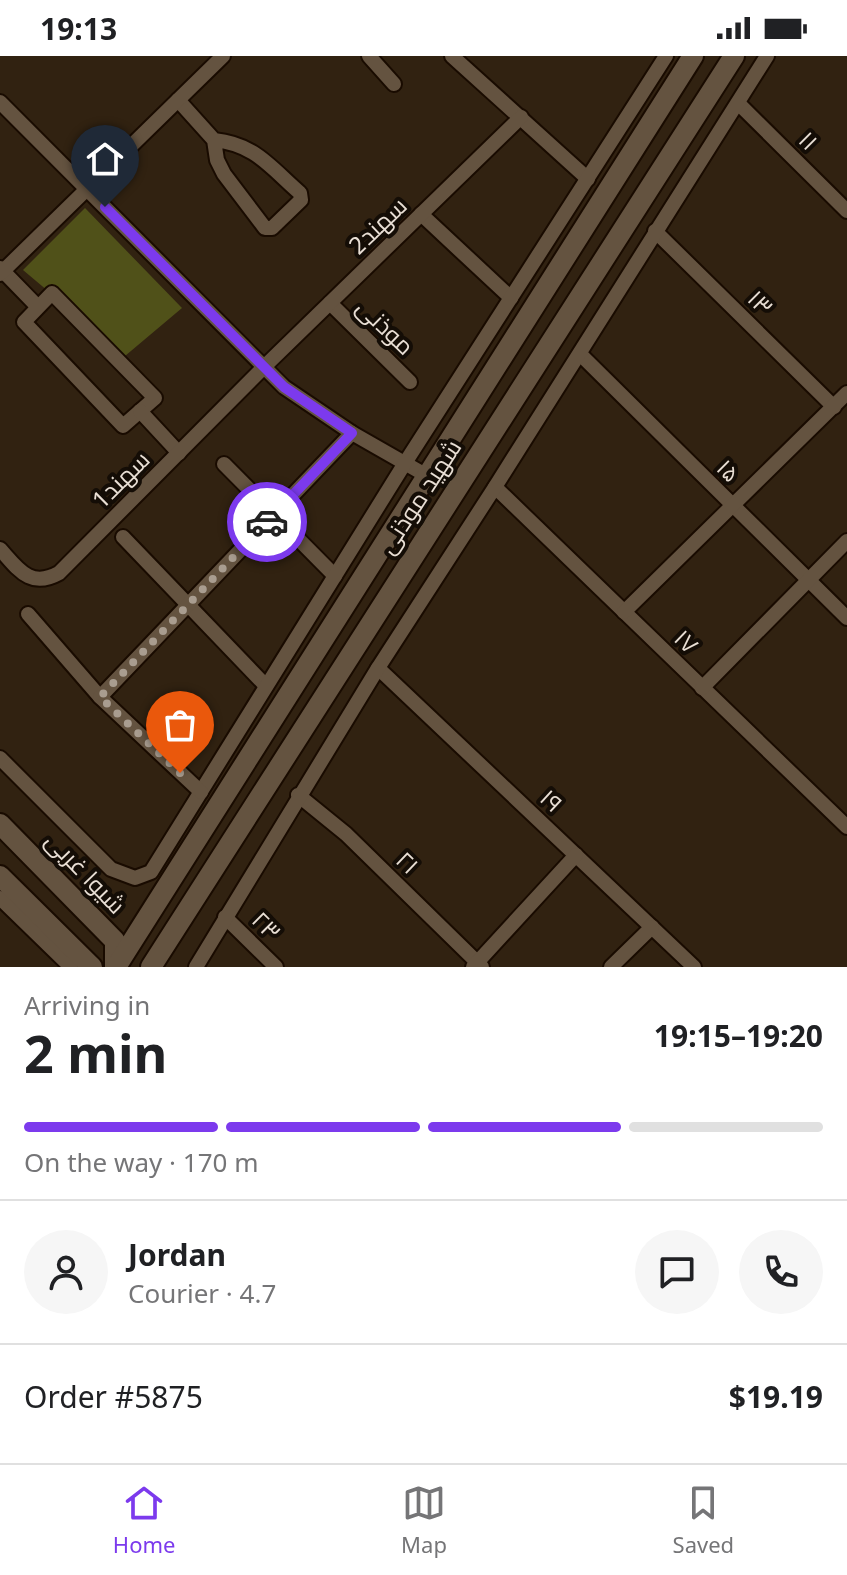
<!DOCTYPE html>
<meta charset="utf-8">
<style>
:root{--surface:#fff;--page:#f6f6f6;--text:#202124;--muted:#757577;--line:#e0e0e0;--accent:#7c3aed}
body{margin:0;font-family:"Noto Sans",Cairo,sans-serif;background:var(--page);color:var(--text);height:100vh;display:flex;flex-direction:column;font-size:30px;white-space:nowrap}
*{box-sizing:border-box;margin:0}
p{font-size:26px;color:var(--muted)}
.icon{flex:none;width:44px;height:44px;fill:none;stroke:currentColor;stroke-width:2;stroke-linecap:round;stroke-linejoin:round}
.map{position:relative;height:911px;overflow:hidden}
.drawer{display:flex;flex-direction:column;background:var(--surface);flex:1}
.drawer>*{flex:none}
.pin{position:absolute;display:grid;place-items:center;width:68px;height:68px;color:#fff;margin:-82px -34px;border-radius:50% 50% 50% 0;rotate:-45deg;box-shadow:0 0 8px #0007}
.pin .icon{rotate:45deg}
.courier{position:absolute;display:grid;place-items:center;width:80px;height:80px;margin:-40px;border:6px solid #7c3aed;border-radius:50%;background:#fff;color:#222;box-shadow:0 2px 10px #0007}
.headline em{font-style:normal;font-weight:700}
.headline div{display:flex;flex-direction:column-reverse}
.headline{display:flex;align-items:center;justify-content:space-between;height:136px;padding:0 24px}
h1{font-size:52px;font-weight:700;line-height:60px}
.bar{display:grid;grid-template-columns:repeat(4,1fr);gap:12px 8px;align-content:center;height:96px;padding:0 24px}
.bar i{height:10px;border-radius:6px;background:var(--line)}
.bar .current{background:var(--accent)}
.bar p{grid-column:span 4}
.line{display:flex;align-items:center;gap:20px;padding:0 24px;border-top:2px solid var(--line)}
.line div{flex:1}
.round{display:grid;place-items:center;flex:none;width:84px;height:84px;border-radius:42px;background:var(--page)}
.status{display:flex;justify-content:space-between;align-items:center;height:56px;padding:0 40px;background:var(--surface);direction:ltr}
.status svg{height:22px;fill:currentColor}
.tab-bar{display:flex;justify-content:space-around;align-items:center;height:112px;border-top:2px solid var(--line);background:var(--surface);font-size:22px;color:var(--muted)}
.tab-bar a{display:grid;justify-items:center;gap:4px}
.tab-bar .current{color:var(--accent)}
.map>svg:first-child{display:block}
.green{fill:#505119}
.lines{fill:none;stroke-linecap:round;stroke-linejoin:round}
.street-casing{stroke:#190b00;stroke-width:18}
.secondary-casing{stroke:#190b00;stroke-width:24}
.street{stroke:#645340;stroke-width:14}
.secondary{stroke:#645340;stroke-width:20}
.done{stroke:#a99d90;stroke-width:8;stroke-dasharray:0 14.4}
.route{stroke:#7c3aed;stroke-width:10}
.labels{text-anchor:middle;stroke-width:8;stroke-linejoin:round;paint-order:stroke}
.street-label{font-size:24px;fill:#e9dfd5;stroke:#140d06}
</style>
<div class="status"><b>19:13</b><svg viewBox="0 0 49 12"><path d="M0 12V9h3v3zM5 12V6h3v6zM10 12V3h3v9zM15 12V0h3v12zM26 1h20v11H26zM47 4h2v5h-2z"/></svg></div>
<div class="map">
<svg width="847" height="911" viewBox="0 0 847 911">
<rect width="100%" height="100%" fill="#312211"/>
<polygon class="green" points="85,152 182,252 125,300 23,214"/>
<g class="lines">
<g class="street-casing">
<g id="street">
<polyline points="369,0 394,28"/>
<polyline points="452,0 588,123"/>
<path d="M 178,44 L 214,84 L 217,104 L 224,118 L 265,172 L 272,172 L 301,144 L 300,137 C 270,111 255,88 214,84"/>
<polyline points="0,46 284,331 352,377 429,421"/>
<polyline points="738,47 847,155"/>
<polyline points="421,158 511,242"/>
<polyline points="655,175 834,351"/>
<polyline points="0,212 37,250"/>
<polyline points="0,218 223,0"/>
<polygon points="52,237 155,342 123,370 24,266"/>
<polyline points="330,247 410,326"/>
<polyline points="580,298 847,562"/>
<polyline points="140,355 179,397"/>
<polyline points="224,408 335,520"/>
<polyline points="495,431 847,771"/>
<polyline points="123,481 266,630"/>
<path d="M 0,493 C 18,513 30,533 59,517 L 265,310 L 521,61"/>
<polyline points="624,556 847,337"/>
<polyline points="28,558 100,641"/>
<polyline points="378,612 694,911"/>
<polyline points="702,632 847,485"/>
<polyline points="0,702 111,813 135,822 151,816 405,407 666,0"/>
<polyline points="201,736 100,641 352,377"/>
<polyline points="298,739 346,778 482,911"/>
<polyline points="0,842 71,911"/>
<polyline points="225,861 276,911"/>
<polyline points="196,911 378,612 495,431 767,0"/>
<polyline points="473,911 576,799"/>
<polyline points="611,911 652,871"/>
</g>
</g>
<g class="secondary-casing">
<g id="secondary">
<polyline points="0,768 115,885 115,911"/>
<polyline points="0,820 92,911"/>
<polyline points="116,911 693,0"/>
<polyline points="151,911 734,0"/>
</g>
</g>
<use href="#street" class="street"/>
<use href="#secondary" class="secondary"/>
</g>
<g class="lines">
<polyline class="done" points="180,717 100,641 267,466"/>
<polyline class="route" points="105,151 284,331 352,377 267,466"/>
</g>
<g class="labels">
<g class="street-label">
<text transform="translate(808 85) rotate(45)" y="8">۱۱</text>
<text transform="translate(378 170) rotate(-44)" y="8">2سهند</text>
<text transform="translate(760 247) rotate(45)" y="8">۱۳</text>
<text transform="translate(385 271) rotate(44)" y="8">موذنی</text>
<text transform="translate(728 415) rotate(45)" y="8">۱۵</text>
<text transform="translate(121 424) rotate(-45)" y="8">1سهند</text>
<text transform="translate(420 441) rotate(-57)" y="8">شهید موذنی</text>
<text transform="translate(686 586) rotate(44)" y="8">۱۷</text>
<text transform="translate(551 745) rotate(43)" y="8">۱۹</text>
<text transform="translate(407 807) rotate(44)" y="8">۲۱</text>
<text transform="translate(85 817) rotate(46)" y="8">شیوا غربی</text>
<text transform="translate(266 870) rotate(45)" y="8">۲۳</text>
</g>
</g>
</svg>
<div class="pin" style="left:180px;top:717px;background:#ea580c"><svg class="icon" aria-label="bag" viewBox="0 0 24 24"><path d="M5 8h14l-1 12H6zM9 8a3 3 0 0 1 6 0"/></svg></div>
<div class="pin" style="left:105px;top:151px;background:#1f2937"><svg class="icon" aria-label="home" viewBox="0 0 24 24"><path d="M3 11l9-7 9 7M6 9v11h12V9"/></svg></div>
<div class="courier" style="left:267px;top:466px"><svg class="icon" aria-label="car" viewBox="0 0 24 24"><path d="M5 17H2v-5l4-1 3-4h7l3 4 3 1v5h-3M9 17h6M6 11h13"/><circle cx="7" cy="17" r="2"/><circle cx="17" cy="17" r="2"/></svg></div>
</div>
<section class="drawer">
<div class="headline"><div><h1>2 min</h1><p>Arriving in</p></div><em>19:15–19:20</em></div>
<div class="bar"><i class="current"></i><i class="current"></i><i class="current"></i><i></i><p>On the way · 170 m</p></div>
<div class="line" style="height:144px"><a class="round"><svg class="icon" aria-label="person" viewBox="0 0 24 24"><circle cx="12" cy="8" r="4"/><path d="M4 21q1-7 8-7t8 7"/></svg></a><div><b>Jordan</b><p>Courier · 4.7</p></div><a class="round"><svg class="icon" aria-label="chat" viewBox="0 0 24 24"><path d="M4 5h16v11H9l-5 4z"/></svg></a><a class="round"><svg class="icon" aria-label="phone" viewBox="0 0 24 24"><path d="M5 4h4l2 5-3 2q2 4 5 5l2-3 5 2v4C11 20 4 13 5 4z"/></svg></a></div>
<div class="line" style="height:104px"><div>Order #5875</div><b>$19.19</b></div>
</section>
<nav class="tab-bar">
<a class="current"><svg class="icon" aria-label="home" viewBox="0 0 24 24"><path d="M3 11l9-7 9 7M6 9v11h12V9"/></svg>Home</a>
<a><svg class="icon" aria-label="map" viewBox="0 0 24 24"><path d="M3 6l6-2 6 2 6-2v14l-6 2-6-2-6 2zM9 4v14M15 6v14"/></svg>Map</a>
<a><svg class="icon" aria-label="saved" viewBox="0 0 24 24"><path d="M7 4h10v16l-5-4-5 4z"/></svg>Saved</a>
</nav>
